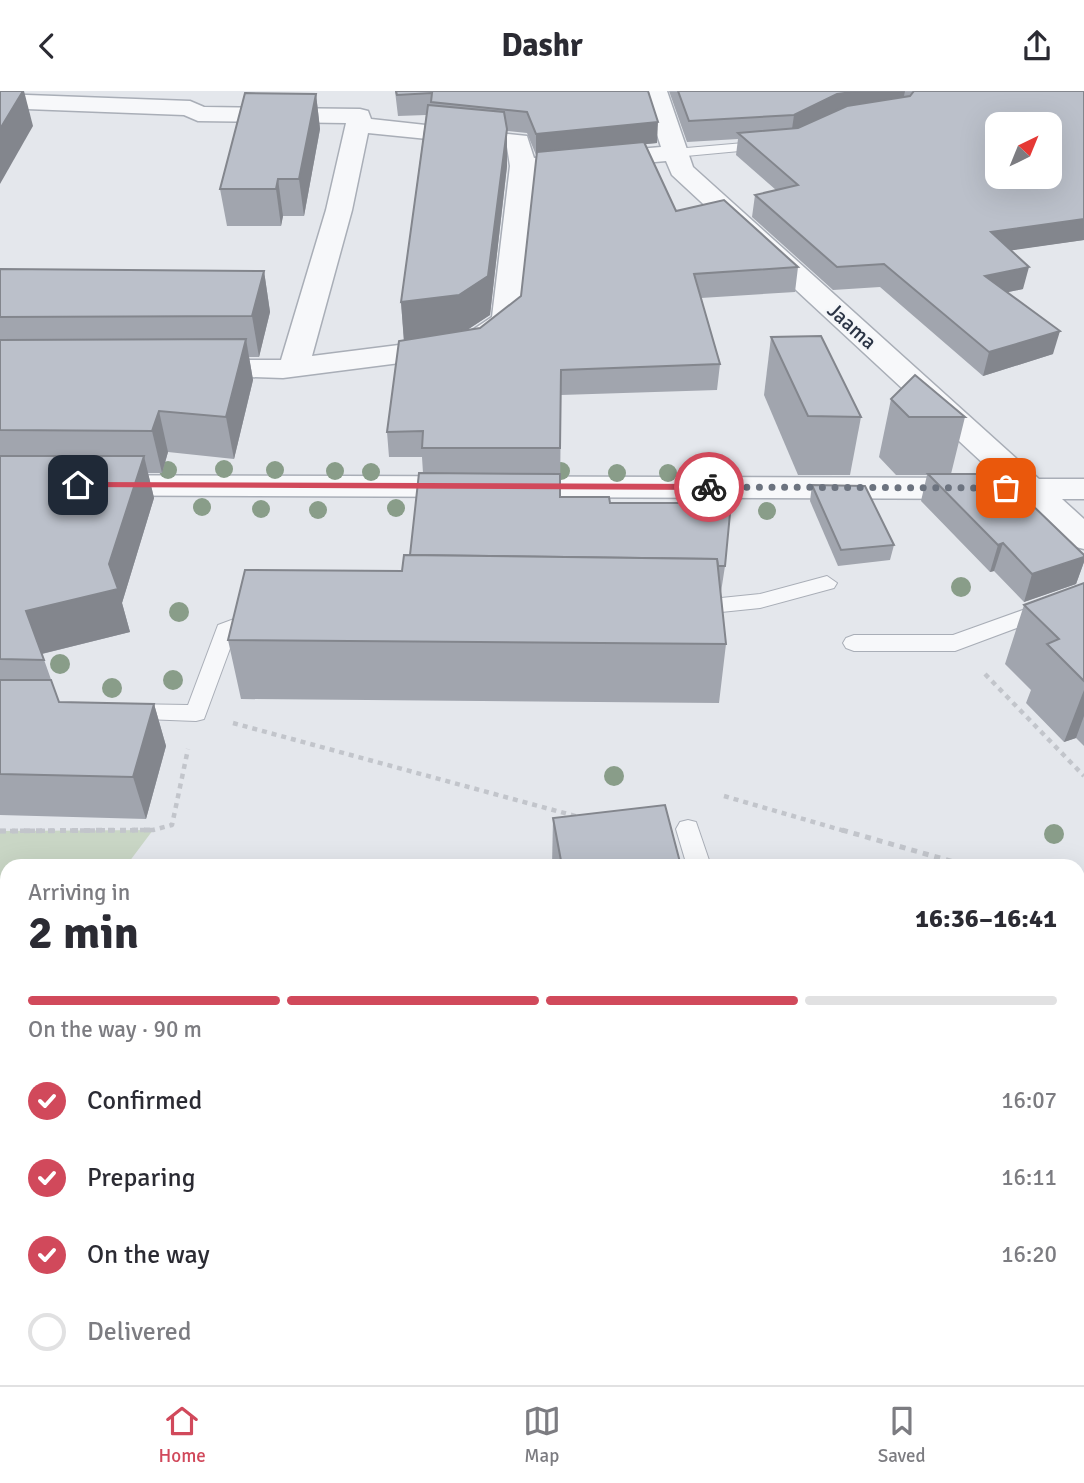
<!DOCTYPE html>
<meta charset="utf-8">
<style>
:root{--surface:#fff;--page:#f2f2f3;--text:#2b2b33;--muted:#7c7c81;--line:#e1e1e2;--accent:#d1495b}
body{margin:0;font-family:Signika,sans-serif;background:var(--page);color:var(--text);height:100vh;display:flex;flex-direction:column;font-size:26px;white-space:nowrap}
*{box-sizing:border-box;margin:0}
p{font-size:23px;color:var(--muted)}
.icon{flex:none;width:38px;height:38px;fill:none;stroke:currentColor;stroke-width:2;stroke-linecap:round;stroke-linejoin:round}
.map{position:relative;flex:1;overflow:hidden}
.side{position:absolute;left:0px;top:768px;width:1085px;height:527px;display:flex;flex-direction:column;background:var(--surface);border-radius:21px 21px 0 0;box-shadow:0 7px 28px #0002}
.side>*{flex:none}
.needle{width:46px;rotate:43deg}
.buttons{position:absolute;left:985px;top:21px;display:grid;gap:14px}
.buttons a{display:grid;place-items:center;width:77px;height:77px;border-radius:14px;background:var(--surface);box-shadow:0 7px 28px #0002;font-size:35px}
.pin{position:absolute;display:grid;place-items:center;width:60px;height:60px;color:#fff;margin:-30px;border-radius:14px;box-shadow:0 4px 10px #0006}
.courier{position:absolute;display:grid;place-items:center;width:70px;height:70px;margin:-35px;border:5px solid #d1495b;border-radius:50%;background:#fff;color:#222;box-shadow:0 2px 9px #0007}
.headline em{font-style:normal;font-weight:800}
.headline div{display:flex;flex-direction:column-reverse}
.headline{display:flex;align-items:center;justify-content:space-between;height:119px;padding:0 28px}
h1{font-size:46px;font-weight:800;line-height:52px}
.bar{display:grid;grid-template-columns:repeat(4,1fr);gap:10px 7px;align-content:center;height:84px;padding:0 28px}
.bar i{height:9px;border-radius:5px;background:var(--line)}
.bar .selected{background:var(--accent)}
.bar p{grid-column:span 4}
ol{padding:0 28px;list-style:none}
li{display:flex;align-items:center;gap:21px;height:77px}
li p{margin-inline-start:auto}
li .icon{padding:7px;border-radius:50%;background:var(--accent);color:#fff;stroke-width:4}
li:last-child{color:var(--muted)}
li i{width:38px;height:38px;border:4px solid var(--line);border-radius:50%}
header{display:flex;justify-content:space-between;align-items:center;height:91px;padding:0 28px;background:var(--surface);font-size:32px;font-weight:800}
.menu{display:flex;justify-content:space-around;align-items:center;height:98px;border-top:2px solid var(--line);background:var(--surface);font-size:19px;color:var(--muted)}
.menu a{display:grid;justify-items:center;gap:4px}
.menu .selected{color:var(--accent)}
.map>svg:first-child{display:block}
.green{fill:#c9d6c5}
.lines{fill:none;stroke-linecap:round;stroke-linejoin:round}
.service-casing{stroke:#a9aeb7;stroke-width:2}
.minor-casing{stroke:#a9aeb7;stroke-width:3}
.path-far1{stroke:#c2c5cb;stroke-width:4.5;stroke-dasharray:5 5;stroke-linecap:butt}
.path{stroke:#c2c5cb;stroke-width:5;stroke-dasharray:6 6;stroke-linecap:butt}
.service{fill:#f7f8fa;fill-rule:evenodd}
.minor{fill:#f7f8fa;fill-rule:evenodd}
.tree{fill:#899d89}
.wall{fill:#a1a5ae;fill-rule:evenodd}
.shaded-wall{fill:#83868d}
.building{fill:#bbc0ca;stroke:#83868d;stroke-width:2;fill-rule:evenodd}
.route{fill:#d1495b}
.done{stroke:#6c737f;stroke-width:7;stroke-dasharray:0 12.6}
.labels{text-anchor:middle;stroke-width:5;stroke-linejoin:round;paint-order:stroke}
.far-street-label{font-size:21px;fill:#2b3445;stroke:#f4f6f9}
</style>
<header><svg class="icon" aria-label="back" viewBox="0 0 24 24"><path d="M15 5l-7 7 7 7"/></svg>Dashr<svg class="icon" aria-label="share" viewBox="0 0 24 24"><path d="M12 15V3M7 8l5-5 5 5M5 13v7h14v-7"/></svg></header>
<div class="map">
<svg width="1084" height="1294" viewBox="0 0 1084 1294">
<rect width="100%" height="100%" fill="#e4e7ec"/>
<polygon class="green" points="153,739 126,775 7,775 7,873 0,874 0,740"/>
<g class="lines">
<g class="service-casing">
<g id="service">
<polygon points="766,50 771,51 771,57 675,66 668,62 675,58"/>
<polygon points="827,485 837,492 834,497 760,517 692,524 685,522 682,517 685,512 692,510 760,503"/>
<polygon points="1084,497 1084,512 955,560 854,560 846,557 843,552 846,547 854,544 953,544"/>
<polygon points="258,519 265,521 269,526 265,531 235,544 204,628 196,630 118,627 115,621 118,615 126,613 188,614 218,534"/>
<polygon points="688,729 696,731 711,775 687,775 676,738 680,731"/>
<polygon points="7,1274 7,1288 28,1288 27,1294 0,1294 0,1279"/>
<polygon points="821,1288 853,1288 855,1294 823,1294"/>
</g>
</g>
<g class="minor-casing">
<g id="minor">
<path d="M 643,0 L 667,0 L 693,76 L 1039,388 L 1084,388 L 1084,408 L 1062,408 L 1084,428 L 1084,458 L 1072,455 L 1022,408 L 0,404 L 0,384 L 999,387 L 672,84 L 666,70 L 535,82 L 519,230 L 480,260 L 470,263 L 283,287 L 187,284 L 183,278 L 187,272 L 198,269 L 281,269 L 326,119 L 346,32 L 198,30 L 184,24 L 0,17 L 0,3 L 190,10 L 204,16 L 360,18 L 368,20 L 371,28 L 527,45 L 534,67 L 661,56 ZM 368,42 L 507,56 L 510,75 L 492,226 L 462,246 L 312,265 L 352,119 Z"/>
<rect x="292" y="1288" width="54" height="6"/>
</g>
</g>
<g class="path-far1">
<polyline points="985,583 1084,685"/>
<polyline points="233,632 579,726"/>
<polyline points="724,705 848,741"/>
<polyline points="0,740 153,739 172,734 188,658"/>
</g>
<g class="path">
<polyline points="842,739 961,773 1004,775"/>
<polyline points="0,740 153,739"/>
<polyline points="1078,793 1084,793"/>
</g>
<use href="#service" class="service"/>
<use href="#minor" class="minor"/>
</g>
<g class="tree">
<circle cx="224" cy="378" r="9"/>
<circle cx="168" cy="379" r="9"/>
<circle cx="275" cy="379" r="9"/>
<circle cx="335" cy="380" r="9"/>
<circle cx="561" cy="380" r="9"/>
<circle cx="371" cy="381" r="9"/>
<circle cx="617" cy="382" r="9"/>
<circle cx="668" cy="382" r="9"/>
<circle cx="202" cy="416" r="9"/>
<circle cx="396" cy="417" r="9"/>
<circle cx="261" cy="418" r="9"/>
<circle cx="318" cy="419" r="9"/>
<circle cx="767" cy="420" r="9"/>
<circle cx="961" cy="496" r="10"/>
<circle cx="179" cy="521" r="10"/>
<circle cx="60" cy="573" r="10"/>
<circle cx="173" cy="589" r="10"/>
<circle cx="112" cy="597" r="10"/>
<circle cx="614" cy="685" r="10"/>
<circle cx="1054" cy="743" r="10"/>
</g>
<g class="wall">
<path d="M 395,0 L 648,0 L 657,52 L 645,53 L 676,120 L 798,176 L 795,201 L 701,207 L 720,273 L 717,299 L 561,304 L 560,406 L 610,412 L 725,475 L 721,501 L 720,501 L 726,553 L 719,612 L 241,608 L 228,549 L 402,480 L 410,464 L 423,382 L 422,366 L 389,366 L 387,341 L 404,249 L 401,211 L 426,24 L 398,25 ZM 507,40 L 527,42 L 536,64 L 537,64 L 521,205 L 480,237 L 467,239 L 490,224 L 507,75 Z"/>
<polygon points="669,0 1084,0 1084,149 1011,159 1023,198 1008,201 1053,263 983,285 880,196 833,199 752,126 755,104 776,99 736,64 738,48 687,51"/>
<polygon points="316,3 320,38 304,125 283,125 281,135 227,135 220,98"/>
<polygon points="0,178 264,180 270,221 259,266 249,266 253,289 234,368 168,361 162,382 148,382 154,407 122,512 130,541 42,563 59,611 154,613 166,655 146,728 0,724"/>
<polygon points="771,246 861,326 850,384 798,384 764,304"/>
<polygon points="891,308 965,326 951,383 1019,410 1084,464 1084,471 1076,493 1024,511 994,480 990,481 921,410 927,384 896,384 879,366"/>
<polygon points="812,394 894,454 890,469 838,475 810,410"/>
<polygon points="1084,492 1084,655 1076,647 1064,651 1026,612 1031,599 1005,573 1024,514"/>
<polygon points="553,727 681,775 552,775"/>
<polygon points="1078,802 1084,804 1084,1114 1078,1113"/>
<polygon points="1078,1185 1084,1294 1030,1294 1028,1288 1078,1288"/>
<polygon points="651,1288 820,1288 821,1294 652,1294"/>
</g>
<g class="shaded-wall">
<polygon points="23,0 24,0 33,35 0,93 0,38"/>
<polygon points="860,0 905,0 902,15 791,45 794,24 837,3"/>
<polygon points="316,3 320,38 304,125 299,88"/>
<polygon points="658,31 657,52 536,64 536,43"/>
<polygon points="507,38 507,75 490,224 461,243 404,251 401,211"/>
<polygon points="278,88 283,125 281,135 276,98"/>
<polygon points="1084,128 1084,149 986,163 991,141"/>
<polygon points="1029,176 1023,198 980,207 985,185"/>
<polygon points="264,180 270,221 259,266 252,225"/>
<polygon points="1060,240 1053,263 983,285 989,261"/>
<polygon points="246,248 253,289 234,368 226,326"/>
<polygon points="159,320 168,361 162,382 152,340"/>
<polygon points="144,365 154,407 122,512 130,541 41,563 26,520 109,473"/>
<polygon points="1003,452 994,480 990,481 998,454"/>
<polygon points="1084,466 1084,471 1076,493 1024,511 1032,483"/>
<polygon points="1084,599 1084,625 1076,647 1064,651"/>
<polygon points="154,613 166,655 146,728 133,686"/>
<polygon points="7,912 7,1087 0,1119 0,941"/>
</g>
<g class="building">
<polygon points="0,0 23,0 0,38"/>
<polygon points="396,0 648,0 658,31 536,43 527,21 431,11 432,2 397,4"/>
<polygon points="678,0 860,0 837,3 794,24 689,30"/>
<path d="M 914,0 L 1084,0 L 1084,128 L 991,141 L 1029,176 L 985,185 L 1060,240 L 989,261 L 884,173 L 837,176 L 755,104 L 798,94 L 738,42 L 798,37 L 847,15 L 910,5 ZM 998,33 L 1050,33 L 1050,86 L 998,86 Z"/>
<polygon points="245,2 316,3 299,88 278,88 276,98 220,98"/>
<polygon points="428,14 504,21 507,38 488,185 459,204 401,211"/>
<polygon points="644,51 676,120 724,109 798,176 694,183 720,273 561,279 560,357 422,357 423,340 387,341 399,250 480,237 521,205 537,61"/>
<polygon points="0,178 264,180 252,225 0,226"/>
<polygon points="821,245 861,326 808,325 771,246"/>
<polygon points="246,248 226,326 159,320 152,340 0,339 0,249"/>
<polygon points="915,284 965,326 909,326 891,308"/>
<polygon points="0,365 144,365 109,473 118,498 26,520 44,569 0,568"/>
<polygon points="419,382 560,383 560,406 609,406 610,412 731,412 725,475 718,475 717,468 410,464"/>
<polygon points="928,383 988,383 1019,410 1028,410 1084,464 1084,466 1032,483 1003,452 998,454"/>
<polygon points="812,394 865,395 894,454 841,459"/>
<polygon points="404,464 717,468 726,553 228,549 245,479 402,480"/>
<polygon points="1084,492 1084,590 1047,553 1059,548 1024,514"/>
<polygon points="0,589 51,589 59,611 154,613 133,686 0,683"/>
<polygon points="665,714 681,775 562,775 553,727"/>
<polygon points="1078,802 1084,804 1084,1087 1078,1086 1078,904 1080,894 1078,893"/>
<polygon points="0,839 7,839 7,912 0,941"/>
<polygon points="1084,1184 1084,1294 1082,1294 1078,1284 1078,1185"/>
<polygon points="415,1288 486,1288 487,1294 415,1294"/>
<polygon points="666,1288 820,1288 821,1294 667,1294"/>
</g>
<polygon class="route" points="78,391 709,393 714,396 709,399 75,396"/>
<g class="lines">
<polyline class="done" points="709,396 1006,397"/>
</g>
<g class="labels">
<g class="far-street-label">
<text transform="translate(852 235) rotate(42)" y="7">Jaama</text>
</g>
</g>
</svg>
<div class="buttons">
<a><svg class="needle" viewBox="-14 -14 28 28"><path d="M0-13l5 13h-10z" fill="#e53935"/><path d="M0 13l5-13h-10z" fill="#7c7c81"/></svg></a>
</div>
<div class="pin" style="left:1006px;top:397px;background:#ea580c"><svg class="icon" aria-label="bag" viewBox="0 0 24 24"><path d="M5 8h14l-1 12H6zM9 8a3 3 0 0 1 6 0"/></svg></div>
<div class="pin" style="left:78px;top:394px;background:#1f2937"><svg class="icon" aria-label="home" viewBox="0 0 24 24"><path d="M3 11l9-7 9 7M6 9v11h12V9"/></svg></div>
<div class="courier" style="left:709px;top:396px"><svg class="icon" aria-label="bike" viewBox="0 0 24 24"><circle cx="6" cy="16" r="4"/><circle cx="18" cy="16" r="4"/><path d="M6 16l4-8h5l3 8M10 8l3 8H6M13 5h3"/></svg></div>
<section class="side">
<div class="headline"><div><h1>2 min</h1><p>Arriving in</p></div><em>16:36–16:41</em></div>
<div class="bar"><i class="selected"></i><i class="selected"></i><i class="selected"></i><i></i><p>On the way · 90 m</p></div>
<ol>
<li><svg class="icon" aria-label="check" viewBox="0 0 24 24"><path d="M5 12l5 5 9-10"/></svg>Confirmed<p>16:07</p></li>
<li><svg class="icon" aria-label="check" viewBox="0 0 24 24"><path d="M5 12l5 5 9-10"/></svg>Preparing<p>16:11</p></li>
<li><svg class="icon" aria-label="check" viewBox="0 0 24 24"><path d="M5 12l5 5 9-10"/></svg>On the way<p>16:20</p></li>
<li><i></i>Delivered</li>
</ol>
</section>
</div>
<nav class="menu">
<a class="selected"><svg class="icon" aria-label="home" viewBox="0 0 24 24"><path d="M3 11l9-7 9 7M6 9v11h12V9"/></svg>Home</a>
<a><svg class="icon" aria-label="map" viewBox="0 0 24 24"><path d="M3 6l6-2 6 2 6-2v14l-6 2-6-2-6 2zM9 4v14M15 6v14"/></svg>Map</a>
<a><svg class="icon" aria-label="saved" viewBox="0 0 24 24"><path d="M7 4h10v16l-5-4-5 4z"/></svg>Saved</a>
</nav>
